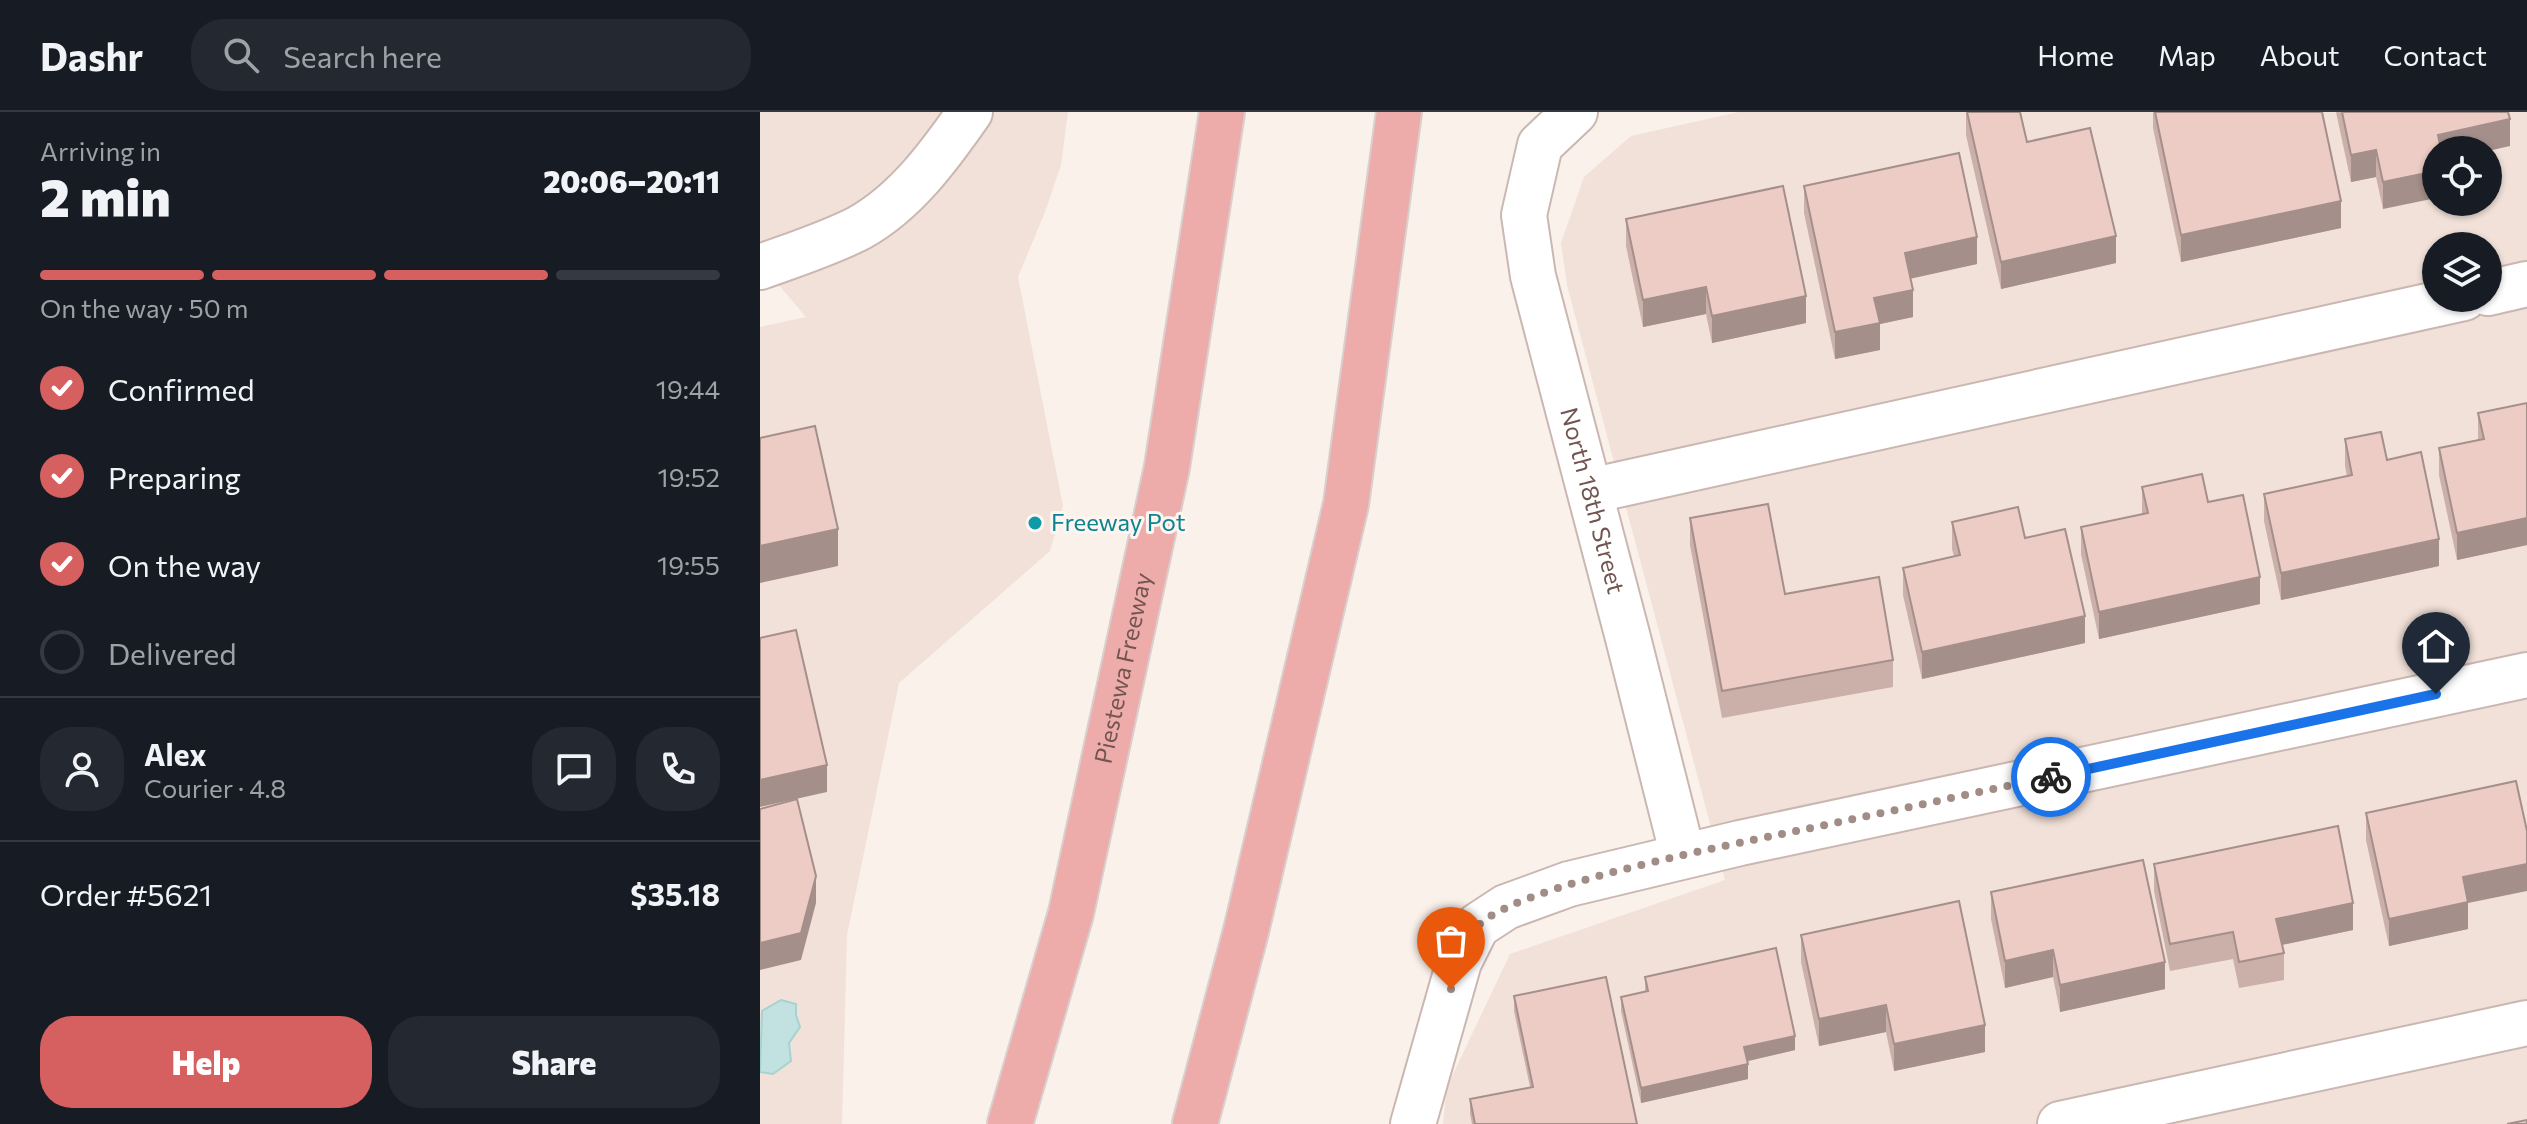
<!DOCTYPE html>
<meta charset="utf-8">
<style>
:root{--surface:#171b24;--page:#242831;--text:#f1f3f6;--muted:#9ea1a6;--line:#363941;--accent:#d5605f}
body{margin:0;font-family:Commissioner,sans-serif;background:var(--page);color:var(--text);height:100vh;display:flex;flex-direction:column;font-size:30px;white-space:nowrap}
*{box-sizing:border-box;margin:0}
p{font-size:26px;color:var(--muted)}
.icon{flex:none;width:44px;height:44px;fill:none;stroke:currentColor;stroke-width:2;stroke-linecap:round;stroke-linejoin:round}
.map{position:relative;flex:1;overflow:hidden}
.side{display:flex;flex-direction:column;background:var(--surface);width:760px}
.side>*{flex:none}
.controls{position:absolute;left:1662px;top:24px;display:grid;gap:16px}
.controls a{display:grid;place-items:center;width:80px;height:80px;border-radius:50%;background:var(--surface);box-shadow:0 2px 6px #0004;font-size:40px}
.pin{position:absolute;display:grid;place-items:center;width:68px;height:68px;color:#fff;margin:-82px -34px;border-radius:50% 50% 50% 0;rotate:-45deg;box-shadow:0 0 8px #0007}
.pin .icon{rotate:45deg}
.courier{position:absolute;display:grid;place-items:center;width:80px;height:80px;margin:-40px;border:6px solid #1a73e8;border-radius:50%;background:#fff;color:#222;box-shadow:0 2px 10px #0007}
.summary em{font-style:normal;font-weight:800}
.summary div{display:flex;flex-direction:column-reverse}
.summary{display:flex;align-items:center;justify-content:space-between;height:136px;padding:0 40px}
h1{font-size:52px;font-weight:800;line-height:60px}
.bar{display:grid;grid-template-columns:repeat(4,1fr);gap:12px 8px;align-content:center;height:96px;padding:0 40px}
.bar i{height:10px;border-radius:6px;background:var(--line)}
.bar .on{background:var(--accent)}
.bar p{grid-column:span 4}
.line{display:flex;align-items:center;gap:20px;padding:0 40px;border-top:2px solid var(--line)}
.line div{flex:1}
.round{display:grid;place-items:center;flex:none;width:84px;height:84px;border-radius:32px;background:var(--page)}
ol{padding:0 40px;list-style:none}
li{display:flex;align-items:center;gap:24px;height:88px}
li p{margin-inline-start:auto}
li .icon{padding:8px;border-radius:50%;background:var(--accent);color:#fff;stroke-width:4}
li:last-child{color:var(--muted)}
li i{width:44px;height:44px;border:4px solid var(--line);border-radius:50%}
.primary-button{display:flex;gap:16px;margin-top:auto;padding:16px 40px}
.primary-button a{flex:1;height:92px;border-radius:32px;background:var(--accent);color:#fff;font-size:32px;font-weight:800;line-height:92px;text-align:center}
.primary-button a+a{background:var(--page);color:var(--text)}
header{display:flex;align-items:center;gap:48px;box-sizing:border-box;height:112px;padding:0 40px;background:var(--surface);border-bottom:2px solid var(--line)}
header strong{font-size:38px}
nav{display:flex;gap:44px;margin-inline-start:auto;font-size:28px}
.search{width:560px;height:72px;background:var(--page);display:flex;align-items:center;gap:20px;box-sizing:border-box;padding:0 28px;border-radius:32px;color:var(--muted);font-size:30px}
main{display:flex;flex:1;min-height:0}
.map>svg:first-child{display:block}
.residential{fill:#f1e1d9;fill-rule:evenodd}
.water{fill:#c1e2e0;stroke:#a8d2d0;stroke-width:2}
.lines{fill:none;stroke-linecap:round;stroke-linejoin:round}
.minor-casing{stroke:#cbb7b1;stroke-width:48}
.highway-casing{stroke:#d8cfce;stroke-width:48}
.minor{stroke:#fff;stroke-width:44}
.highway{stroke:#edaca9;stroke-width:44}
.wall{fill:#cbafa9}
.shaded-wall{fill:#a58f8a}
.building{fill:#ecccc5;stroke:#a58f8a;stroke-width:2}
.done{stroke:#a28c86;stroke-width:8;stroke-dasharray:0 14.4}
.route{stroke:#1a73e8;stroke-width:10}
.culture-dot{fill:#0f9aa8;stroke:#fdf5f0;stroke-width:3}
.labels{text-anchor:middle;stroke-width:6;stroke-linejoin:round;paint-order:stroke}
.street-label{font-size:24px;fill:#725550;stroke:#fdf5f0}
.culture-label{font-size:24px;fill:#0d838f;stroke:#fdf5f0;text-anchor:start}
</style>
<header>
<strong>Dashr</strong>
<div class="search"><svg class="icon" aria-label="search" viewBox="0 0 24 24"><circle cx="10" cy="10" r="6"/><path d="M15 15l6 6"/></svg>Search here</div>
<nav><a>Home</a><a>Map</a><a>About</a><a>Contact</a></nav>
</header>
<main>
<section class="side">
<div class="summary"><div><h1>2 min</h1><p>Arriving in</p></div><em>20:06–20:11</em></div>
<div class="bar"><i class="on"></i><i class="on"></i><i class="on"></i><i></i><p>On the way · 50 m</p></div>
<ol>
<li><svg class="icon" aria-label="check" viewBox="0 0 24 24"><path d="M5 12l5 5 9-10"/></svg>Confirmed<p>19:44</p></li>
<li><svg class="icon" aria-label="check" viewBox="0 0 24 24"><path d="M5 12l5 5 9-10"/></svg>Preparing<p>19:52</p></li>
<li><svg class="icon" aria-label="check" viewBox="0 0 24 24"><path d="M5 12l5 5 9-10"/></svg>On the way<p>19:55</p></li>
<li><i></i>Delivered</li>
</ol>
<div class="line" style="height:144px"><a class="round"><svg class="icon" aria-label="person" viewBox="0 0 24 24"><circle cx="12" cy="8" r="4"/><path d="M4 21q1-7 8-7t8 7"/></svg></a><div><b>Alex</b><p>Courier · 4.8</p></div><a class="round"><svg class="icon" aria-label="chat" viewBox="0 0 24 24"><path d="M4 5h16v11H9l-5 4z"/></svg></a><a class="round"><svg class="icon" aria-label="phone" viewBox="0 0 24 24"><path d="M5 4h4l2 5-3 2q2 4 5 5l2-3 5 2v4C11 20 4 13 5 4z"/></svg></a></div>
<div class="line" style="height:104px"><div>Order #5621</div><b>$35.18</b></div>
<div class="primary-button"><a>Help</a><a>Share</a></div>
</section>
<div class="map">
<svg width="1767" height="1012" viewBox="0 0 1767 1012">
<rect width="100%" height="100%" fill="#faf1ea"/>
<g class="residential">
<polygon points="0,0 308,0 301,53 285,100 258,165 303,394 290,439 139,571 87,823 82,1012 0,1012 0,215 46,205 0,151"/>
<path d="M 979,0 L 1767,0 L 1767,1012 L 683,1012 L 686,977 L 750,842 L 965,768 L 807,173 L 801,131 L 824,65 L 871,24 ZM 1676,38 L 1728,38 L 1728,90 L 1676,90 ZM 1676,134 L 1728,134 L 1728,186 L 1676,186 Z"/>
</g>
<polygon class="water" points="21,888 36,892 36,903 40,915 29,931 31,949 13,962 0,960 2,899"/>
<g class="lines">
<g class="minor-casing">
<g id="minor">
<path id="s1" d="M 815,0 L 780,33 L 764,103 L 773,164 L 868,526 L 923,744"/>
<path d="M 0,155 C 33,143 68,132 99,116 C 146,90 180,43 210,0"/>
<polyline points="1728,181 1767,172"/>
<polyline points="830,379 1704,186"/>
<polyline points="653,1012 699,850 717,814 746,795 809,772 980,731 1767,563"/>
<polyline points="1300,1012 1767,911"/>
</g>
</g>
<g class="highway-casing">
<g id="highway">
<path id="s2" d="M 250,1012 L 311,801 L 407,355 L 462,0"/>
<polyline points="435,1012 486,819 586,392 639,0"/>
</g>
</g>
<use href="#minor" class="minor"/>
<use href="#highway" class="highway"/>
</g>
<g class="wall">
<polygon points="1206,0 1260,0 1267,30 1356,151 1241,177 1206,23"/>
<polygon points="1393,0 1562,0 1581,116 1421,150 1393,16"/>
<polygon points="1576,0 1748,0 1750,34 1676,38 1623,97 1616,65 1591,70"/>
<polygon points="1044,74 1217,152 1150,166 1153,205 1120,212 1120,238 1075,247 1044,101"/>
<polygon points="866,107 1046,211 952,231 946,202 883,215 866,134"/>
<polygon points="1767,291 1767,433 1697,448 1679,363 1679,336 1718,328 1718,301"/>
<polygon points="1585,327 1627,348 1679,454 1521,488 1504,409 1504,382 1587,364 1585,354"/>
<polygon points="1382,375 1448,390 1500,492 1339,527 1321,442 1321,415 1382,402"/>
<polygon points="930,406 1025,482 1133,548 1133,575 962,606 930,433"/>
<polygon points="1192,410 1265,426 1325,531 1162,567 1143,483 1143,456 1194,444 1192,437"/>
<polygon points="1606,701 1708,791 1708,817 1629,834 1606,728"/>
<polygon points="1394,752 1593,818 1522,833 1524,841 1524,868 1479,876 1473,847 1410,859 1394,779"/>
<polygon points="1231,780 1405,877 1300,900 1293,865 1245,876 1231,807"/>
<polygon points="1041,823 1225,940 1134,959 1126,920 1059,934 1041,850"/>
<polygon points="885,865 1035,938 987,949 988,967 881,991 861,899 861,885 885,880"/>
<polygon points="754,884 877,1012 712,1012 710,1002 710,987 770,975 754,899"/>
</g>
<g class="shaded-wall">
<polygon points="1750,7 1750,34 1728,39 1678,38 1678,23"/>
<polygon points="1616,38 1616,65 1591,70 1591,43"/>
<polygon points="1676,59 1676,86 1623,97 1623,70"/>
<polygon points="1581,89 1581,116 1421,150 1421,123"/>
<polygon points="1356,124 1356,151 1241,177 1241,150"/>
<polygon points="1217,125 1217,152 1145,168 1145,141"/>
<polygon points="946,175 946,202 883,215 883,188"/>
<polygon points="1153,178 1153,205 1120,212 1120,238 1075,247 1075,220 1114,186"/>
<polygon points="1046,184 1046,211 952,231 952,204"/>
<polygon points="1767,406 1767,433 1697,448 1697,421"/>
<polygon points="78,417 78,454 0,471 0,434"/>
<polygon points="1679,427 1679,454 1521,488 1521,461"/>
<polygon points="1500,465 1500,492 1339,527 1339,500"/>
<polygon points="1325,504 1325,531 1162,567 1162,540"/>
<polygon points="67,653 67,680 0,695 0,668"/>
<polygon points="1767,752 1767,779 1708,791 1708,817 1629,834 1629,807 1703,765"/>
<polygon points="56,764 56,791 41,848 0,858 0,831"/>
<polygon points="1593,791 1593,818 1516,834 1516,807"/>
<polygon points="1293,838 1293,865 1245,876 1245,849"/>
<polygon points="1405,850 1405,877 1300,900 1300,873"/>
<polygon points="1126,893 1126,920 1059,934 1059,907"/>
<polygon points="1225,913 1225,940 1134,959 1134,932"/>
<polygon points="1035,924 1035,938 984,950 984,935"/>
<polygon points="988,952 988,967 881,991 881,976"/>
</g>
<g class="building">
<polygon points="1207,0 1260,0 1267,30 1330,16 1356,124 1241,150"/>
<polygon points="1395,0 1562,0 1581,89 1421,123"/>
<polygon points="1582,0 1748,0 1750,7 1678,23 1681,38 1676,38 1676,59 1623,70 1616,38 1591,43"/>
<polygon points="1199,41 1217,125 1145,141 1153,178 1114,186 1120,211 1075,220 1044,74"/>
<polygon points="1023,74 1046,184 952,204 946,175 883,188 866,107"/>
<polygon points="1767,291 1767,406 1697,421 1679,336 1724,327 1718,301"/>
<polygon points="55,314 78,417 0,434 0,326"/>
<polygon points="1621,320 1627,348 1661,340 1679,427 1521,461 1504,382 1592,363 1585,327"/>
<polygon points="1442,362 1448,390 1483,383 1500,465 1339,500 1321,415 1388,401 1382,375"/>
<polygon points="1008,392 1025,482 1119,465 1133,548 962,579 930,406"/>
<polygon points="1258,395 1265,426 1305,417 1325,504 1162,540 1143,456 1200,443 1192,410"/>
<polygon points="36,518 67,653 0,668 0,526"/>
<polygon points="1756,669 1767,719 1767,752 1703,765 1708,790 1629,807 1606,701"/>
<polygon points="37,687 56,764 41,821 0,831 0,697"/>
<polygon points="1578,714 1593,791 1516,807 1524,841 1479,850 1473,820 1410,832 1394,752"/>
<polygon points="1383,748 1405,850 1300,873 1293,838 1245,849 1231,780"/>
<polygon points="1199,789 1225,913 1134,932 1126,893 1059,907 1041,823"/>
<polygon points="1016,836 1035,924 984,935 988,952 881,976 861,885 888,879 885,865"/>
<polygon points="846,865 877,1012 715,1012 710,987 773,975 754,884"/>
<polygon points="1767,1008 1767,1012 1747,1012"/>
</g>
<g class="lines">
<path class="done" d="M 691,877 C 697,857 703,832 716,816 C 750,774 980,731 1041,718 C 1124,701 1208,682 1291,665"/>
<polyline class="route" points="1291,665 1676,582"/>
</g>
<circle class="culture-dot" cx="275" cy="411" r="8"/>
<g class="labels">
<g class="street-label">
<text dy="8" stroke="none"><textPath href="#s1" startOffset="414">North 18th Street</textPath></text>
<text dy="8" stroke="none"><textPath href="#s2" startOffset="470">Piestewa Freeway</textPath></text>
</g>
<g class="culture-label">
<text x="291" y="419">Freeway Pot</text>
</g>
</g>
</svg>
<div class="controls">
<a><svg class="icon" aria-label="locate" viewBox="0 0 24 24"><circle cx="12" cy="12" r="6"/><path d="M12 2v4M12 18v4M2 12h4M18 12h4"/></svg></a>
<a><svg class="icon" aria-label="layers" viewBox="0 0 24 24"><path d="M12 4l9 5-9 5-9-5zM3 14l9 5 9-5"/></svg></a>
</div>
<div class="pin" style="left:691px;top:877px;background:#ea580c"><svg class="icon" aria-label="bag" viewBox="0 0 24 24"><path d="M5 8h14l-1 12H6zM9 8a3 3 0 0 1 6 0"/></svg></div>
<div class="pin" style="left:1676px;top:582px;background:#1f2937"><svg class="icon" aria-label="home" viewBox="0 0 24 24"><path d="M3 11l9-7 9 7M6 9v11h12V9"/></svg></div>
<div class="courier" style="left:1291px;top:665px"><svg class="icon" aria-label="bike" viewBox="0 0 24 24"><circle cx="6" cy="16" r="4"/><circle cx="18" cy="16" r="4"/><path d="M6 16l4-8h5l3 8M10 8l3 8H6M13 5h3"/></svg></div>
</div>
</main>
